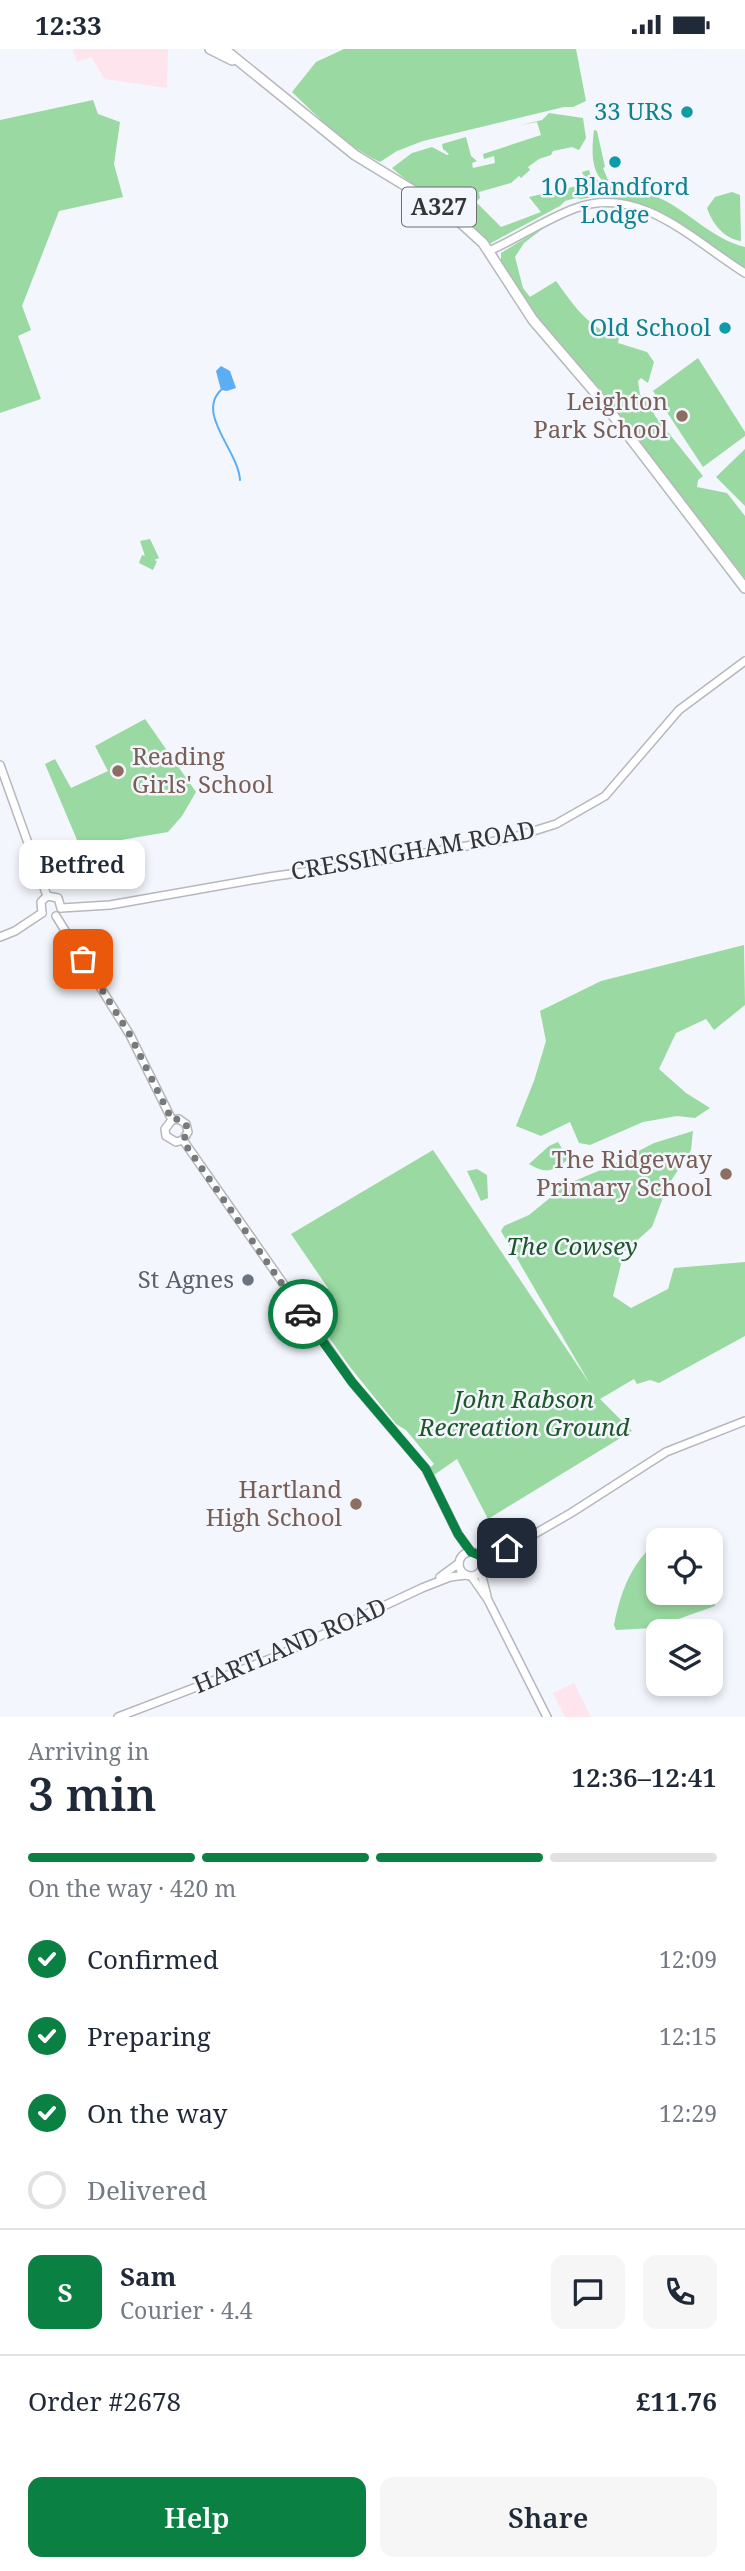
<!DOCTYPE html>
<meta charset="utf-8">
<style>
:root{--surface:#fff;--page:#f6f6f7;--text:#1f2937;--muted:#747a83;--line:#e0e1e3;--accent:#0b8043}
body{margin:0;font-family:"Noto Serif",serif;background:var(--page);color:var(--text);height:100vh;display:flex;flex-direction:column;font-size:26px;white-space:nowrap}
*{box-sizing:border-box;margin:0}
p{font-size:23px;color:var(--muted)}
.icon{flex:none;width:38px;height:38px;fill:none;stroke:currentColor;stroke-width:2;stroke-linecap:round;stroke-linejoin:round}
.map{position:relative;height:1668px;overflow:hidden}
.side{display:flex;flex-direction:column;background:var(--surface);flex:1}
.side>*{flex:none}
.controls{position:absolute;left:646px;top:1479px;display:grid;gap:14px}
.controls a{display:grid;place-items:center;width:77px;height:77px;border-radius:14px;background:var(--surface);box-shadow:0 4px 10px #0003;font-size:35px}
.pin{position:absolute;display:grid;place-items:center;width:60px;height:60px;color:#fff;margin:-30px;border-radius:14px;box-shadow:0 4px 10px #0006}
.courier{position:absolute;display:grid;place-items:center;width:70px;height:70px;margin:-35px;border:5px solid #0b8043;border-radius:50%;background:#fff;color:#222;box-shadow:0 2px 9px #0007}
.bubble{position:absolute;height:49px;border-radius:14px;background:var(--surface);box-shadow:0 4px 10px #0003;font-size:23px;font-weight:600;line-height:49px;text-align:center}
.summary em{font-style:normal;font-weight:600}
.summary div{display:flex;flex-direction:column-reverse}
.summary{display:flex;align-items:center;justify-content:space-between;height:119px;padding:0 28px}
h1{font-size:46px;font-weight:600;line-height:52px}
.bar{display:grid;grid-template-columns:repeat(4,1fr);gap:10px 7px;align-content:center;height:84px;padding:0 28px}
.bar i{height:9px;border-radius:5px;background:var(--line)}
.bar .selected{background:var(--accent)}
.bar p{grid-column:span 4}
.line{display:flex;align-items:center;gap:18px;padding:0 28px;border-top:2px solid var(--line)}
.line div{flex:1}
.round{display:grid;place-items:center;flex:none;width:74px;height:74px;border-radius:14px;background:var(--page)}
ol{padding:0 28px;list-style:none}
li{display:flex;align-items:center;gap:21px;height:77px}
li p{margin-inline-start:auto}
li .icon{padding:7px;border-radius:50%;background:var(--accent);color:#fff;stroke-width:4}
li:last-child{color:var(--muted)}
li i{width:38px;height:38px;border:4px solid var(--line);border-radius:50%}
.primary-button{display:flex;gap:14px;margin-top:auto;padding:14px 28px}
.primary-button a{flex:1;height:80px;border-radius:14px;background:var(--accent);color:#fff;font-size:28px;font-weight:600;line-height:80px;text-align:center}
.primary-button a+a{background:var(--page);color:var(--text)}
.status{display:flex;justify-content:space-between;align-items:center;height:49px;padding:0 35px;background:var(--surface);direction:ltr}
.status svg{height:19px;fill:currentColor}
.map>svg:first-child{display:block}
.commercial{fill:#fee4ec}
.green{fill:#9ad9a1}
.water{fill:#5cadf3}
.lines{fill:none;stroke-linecap:round;stroke-linejoin:round}
.stream{stroke:#5cadf3;stroke-width:2}
.minor-casing{stroke:#b5b8bd;stroke-width:10}
.major-casing{stroke:#b5b8bd;stroke-width:12}
.minor{stroke:#fff;stroke-width:7}
.major{stroke:#fff;stroke-width:9}
.done{stroke:#77797c;stroke-width:7;stroke-dasharray:0 12.6}
.route{stroke:#0b8043;stroke-width:9}
.culture-dot{fill:#0f9aa8;stroke:#f3f6fc;stroke-width:2.5}
.education-dot{fill:#8d6e63;stroke:#f3f6fc;stroke-width:2.5}
.worship-dot{fill:#6b7280;stroke:#f3f6fc;stroke-width:2.5}
.labels{text-anchor:middle;stroke-width:5;stroke-linejoin:round;paint-order:stroke}
.shield{fill:#f3f6fc;stroke:#6d6f72;stroke-width:2}
.shield-label{font-size:23px;font-weight:bold;fill:#343537}
.culture-label{font-size:24px;fill:#0d838f;stroke:#f3f6fc;text-anchor:end}
.education-label{font-size:24px;fill:#785e54;stroke:#f3f6fc;text-anchor:end}
.street-label{font-size:24px;fill:#343537;stroke:#f3f6fc}
.park-label{font-size:24px;font-style:italic;fill:#1d5628;stroke:#f3f6fc}
.worship-label{font-size:24px;fill:#5b616d;stroke:#f3f6fc;text-anchor:end}
</style>
<div class="status"><b>12:33</b><svg viewBox="0 0 49 12"><path d="M0 12V9h3v3zM5 12V6h3v6zM10 12V3h3v9zM15 12V0h3v12zM26 1h20v11H26zM47 4h2v5h-2z"/></svg></div>
<div class="map">
<svg width="745" height="1668" viewBox="0 0 745 1668">
<rect width="100%" height="100%" fill="#f3f6fc"/>
<g class="commercial">
<polygon points="73,0 168,0 167,39 105,30 91,8 77,13"/>
<polygon points="574,1634 591,1668 565,1668 553,1644"/>
</g>
<g class="green">
<path d="M 344,0 L 576,0 L 586,52 L 573,58 L 564,58 L 423,92 L 397,102 L 380,113 C 345,96 320,70 292,43 L 316,13 Z"/>
<polygon points="93,51 98,65 120,73 114,115 123,148 59,162 22,257 31,281 18,287 41,350 0,364 0,71"/>
<path d="M 549,64 L 583,69 L 586,89 L 579,101 L 572,98 L 553,102 L 551,106 L 539,110 L 528,118 L 530,121 L 521,129 L 519,127 L 511,134 L 479,143 L 480,149 L 476,153 L 501,178 L 541,163 L 529,148 L 581,136 L 584,127 L 582,123 L 589,121 L 592,130 L 589,134 L 597,131 C 614,143 636,139 655,147 C 687,160 711,190 745,198 L 745,219 L 664,166 L 639,154 L 600,147 L 581,150 L 576,149 L 565,152 L 560,157 L 489,195 C 475,180 461,165 443,154 C 425,142 408,134 392,119 L 412,104 L 432,98 L 447,106 L 449,105 L 443,100 L 442,95 L 466,88 L 471,107 L 477,112 L 472,114 L 473,119 L 495,114 L 494,107 L 484,110 L 483,105 L 541,86 L 537,73 L 521,76 L 542,71 Z"/>
<path d="M 594,81 L 597,82 L 605,118 L 603,119 L 610,136 C 589,128 592,99 594,81 Z"/>
<path d="M 732,143 L 740,146 L 741,192 C 724,190 712,174 707,159 L 715,148 Z"/>
<path d="M 549,175 L 524,194 L 515,208 L 523,239 L 530,248 L 556,232 C 570,251 584,273 606,283 L 616,279 L 620,283 L 618,294 L 647,303 L 654,313 L 648,334 L 641,329 L 638,332 L 640,346 L 650,353 L 655,367 L 703,427 L 698,431 L 697,438 L 727,444 L 745,467 L 745,529 L 679,446 L 601,341 L 536,269 L 501,212 L 501,204 Z"/>
<polygon points="698,309 745,383 745,387 703,418 653,342"/>
<polygon points="745,400 745,457 716,428"/>
<polygon points="150,490 159,509 154,511 157,512 153,521 139,514 142,506 145,507 140,492"/>
<polygon points="145,670 196,743 182,767 168,783 80,798 45,715 55,710 71,739 108,722 95,697"/>
<polygon points="744,896 745,956 714,981 706,970 676,984 659,1020 686,1044 710,1059 695,1069 677,1067 643,1073 590,1096 579,1094 570,1073 541,1087 516,1077 534,1032 546,992 540,962 601,932"/>
<polygon points="693,1082 691,1101 667,1138 652,1178 624,1203 613,1247 631,1259 668,1240 674,1219 745,1213 745,1287 659,1334 650,1331 637,1335 634,1330 600,1350 632,1382 488,1470 457,1410 434,1426 430,1419 434,1415 406,1381 396,1375 350,1318 305,1255 328,1239 291,1185 433,1101 590,1335 501,1182 504,1177 529,1166 567,1135 608,1118 654,1094"/>
<path d="M 558,1093 L 568,1110 C 554,1123 545,1125 529,1115 L 549,1097 Z"/>
<polygon points="477,1120 487,1126 488,1149 481,1152 467,1122"/>
<path d="M 675,1482 L 689,1485 L 693,1491 L 658,1491 L 658,1544 L 710,1544 L 711,1538 L 715,1557 L 653,1579 L 616,1581 L 614,1576 C 622,1536 636,1501 675,1482 Z"/>
</g>
<polygon class="water" points="221,317 230,322 236,339 227,342 221,341 216,322"/>
<g class="lines">
<path class="stream" d="M 221,341 C 196,365 238,401 240,431"/>
<g class="minor-casing">
<g id="minor">
<path d="M 489,202 C 518,189 546,170 576,159 C 640,135 695,193 745,224"/>
<polyline points="0,716 47,847"/>
<polyline points="61,859 110,856 269,828 354,816 508,790 556,775 605,747 679,661 745,612"/>
<polyline points="42,864 41,853 47,847 58,849 61,859"/>
<polyline points="56,867 130,986 172,1071"/>
<polyline points="0,888 15,882 42,864"/>
<polyline points="172,1071 165,1080 166,1087 176,1093 183,1091"/>
<polyline points="172,1071 179,1070 186,1075 188,1083 183,1091"/>
<polyline points="183,1091 352,1333 426,1420 458,1485 471,1503"/>
<circle cx="471" cy="1515" r="12"/>
<polyline points="479,1506 505,1499"/>
<polyline points="484,1514 571,1464 666,1403 745,1372"/>
<polyline points="481,1524 487,1547"/>
<polyline points="440,1528 459,1514"/>
<polyline points="472,1528 488,1551 547,1668"/>
<polyline points="118,1668 275,1608 422,1539 450,1528 466,1526"/>
</g>
</g>
<g class="major-casing">
<g id="major">
<polyline points="210,0 232,11"/>
<polyline points="224,0 355,106 450,164 483,194 533,271 599,348 745,539"/>
</g>
</g>
<use href="#minor" class="minor"/>
<use href="#major" class="major"/>
</g>
<g class="lines">
<polyline class="done" points="83,910 130,986 172,1071 179,1070 186,1075 188,1083 183,1091 185,1095 303,1265"/>
<polyline class="route" points="303,1265 352,1333 426,1420 458,1485 471,1503 479,1506 507,1499"/>
</g>
<g class="culture-dot">
<circle cx="687" cy="63" r="7"/>
<circle cx="615" cy="113" r="7"/>
<circle cx="725" cy="279" r="7"/>
</g>
<g class="education-dot">
<circle cx="682" cy="367" r="7"/>
<circle cx="118" cy="722" r="7"/>
<circle cx="726" cy="1125" r="7"/>
<circle cx="356" cy="1455" r="7"/>
</g>
<circle class="worship-dot" cx="248" cy="1231" r="7"/>
<g class="labels">
<rect class="shield" x="402" y="138.5" width="74" height="39" rx="5"/>
<g class="shield-label">
<text x="439" y="166">A327</text>
</g>
<g class="culture-label">
<text x="673" y="71">33 URS</text>
<text x="615" y="146" text-anchor="middle">10 Blandford<tspan x="615" dy="28">Lodge</tspan></text>
<text x="711" y="287">Old School</text>
</g>
<g class="education-label">
<text x="668" y="361">Leighton<tspan x="668" dy="28">Park School</tspan></text>
<text x="132" y="716" text-anchor="start">Reading<tspan x="132" dy="28">Girls' School</tspan></text>
<text x="712" y="1119">The Ridgeway<tspan x="712" dy="28">Primary School</tspan></text>
<text x="342" y="1449">Hartland<tspan x="342" dy="28">High School</tspan></text>
</g>
<g class="street-label">
<text transform="translate(413 802) rotate(-10)" y="8">CRESSINGHAM ROAD</text>
<text transform="translate(290 1597) rotate(-23)" y="8">HARTLAND ROAD</text>
</g>
<g class="park-label">
<text x="572" y="1206">The Cowsey</text>
<text x="524" y="1359">John Rabson<tspan x="524" dy="28">Recreation Ground</tspan></text>
</g>
<g class="worship-label">
<text x="234" y="1239">St Agnes</text>
</g>
</g>
</svg>
<div class="controls">
<a><svg class="icon" aria-label="locate" viewBox="0 0 24 24"><circle cx="12" cy="12" r="6"/><path d="M12 2v4M12 18v4M2 12h4M18 12h4"/></svg></a>
<a><svg class="icon" aria-label="layers" viewBox="0 0 24 24"><path d="M12 4l9 5-9 5-9-5zM3 14l9 5 9-5"/></svg></a>
</div>
<div class="pin" style="left:83px;top:910px;background:#ea580c"><svg class="icon" aria-label="bag" viewBox="0 0 24 24"><path d="M5 8h14l-1 12H6zM9 8a3 3 0 0 1 6 0"/></svg></div>
<div class="pin" style="left:507px;top:1499px;background:#1f2937"><svg class="icon" aria-label="home" viewBox="0 0 24 24"><path d="M3 11l9-7 9 7M6 9v11h12V9"/></svg></div>
<div class="courier" style="left:303px;top:1265px"><svg class="icon" aria-label="car" viewBox="0 0 24 24"><path d="M5 17H2v-5l4-1 3-4h7l3 4 3 1v5h-3M9 17h6M6 11h13"/><circle cx="7" cy="17" r="2"/><circle cx="17" cy="17" r="2"/></svg></div>
<div class="bubble" style="left:19px;top:791px;width:126px">Betfred</div>
</div>
<section class="side">
<div class="summary"><div><h1>3 min</h1><p>Arriving in</p></div><em>12:36–12:41</em></div>
<div class="bar"><i class="selected"></i><i class="selected"></i><i class="selected"></i><i></i><p>On the way · 420 m</p></div>
<ol>
<li><svg class="icon" aria-label="check" viewBox="0 0 24 24"><path d="M5 12l5 5 9-10"/></svg>Confirmed<p>12:09</p></li>
<li><svg class="icon" aria-label="check" viewBox="0 0 24 24"><path d="M5 12l5 5 9-10"/></svg>Preparing<p>12:15</p></li>
<li><svg class="icon" aria-label="check" viewBox="0 0 24 24"><path d="M5 12l5 5 9-10"/></svg>On the way<p>12:29</p></li>
<li><i></i>Delivered</li>
</ol>
<div class="line" style="height:126px"><b class="round" style="background:var(--accent);color:#fff">S</b><div><b>Sam</b><p>Courier · 4.4</p></div><a class="round"><svg class="icon" aria-label="chat" viewBox="0 0 24 24"><path d="M4 5h16v11H9l-5 4z"/></svg></a><a class="round"><svg class="icon" aria-label="phone" viewBox="0 0 24 24"><path d="M5 4h4l2 5-3 2q2 4 5 5l2-3 5 2v4C11 20 4 13 5 4z"/></svg></a></div>
<div class="line" style="height:91px"><div>Order #2678</div><b>£11.76</b></div>
<div class="primary-button"><a>Help</a><a>Share</a></div>
</section>
